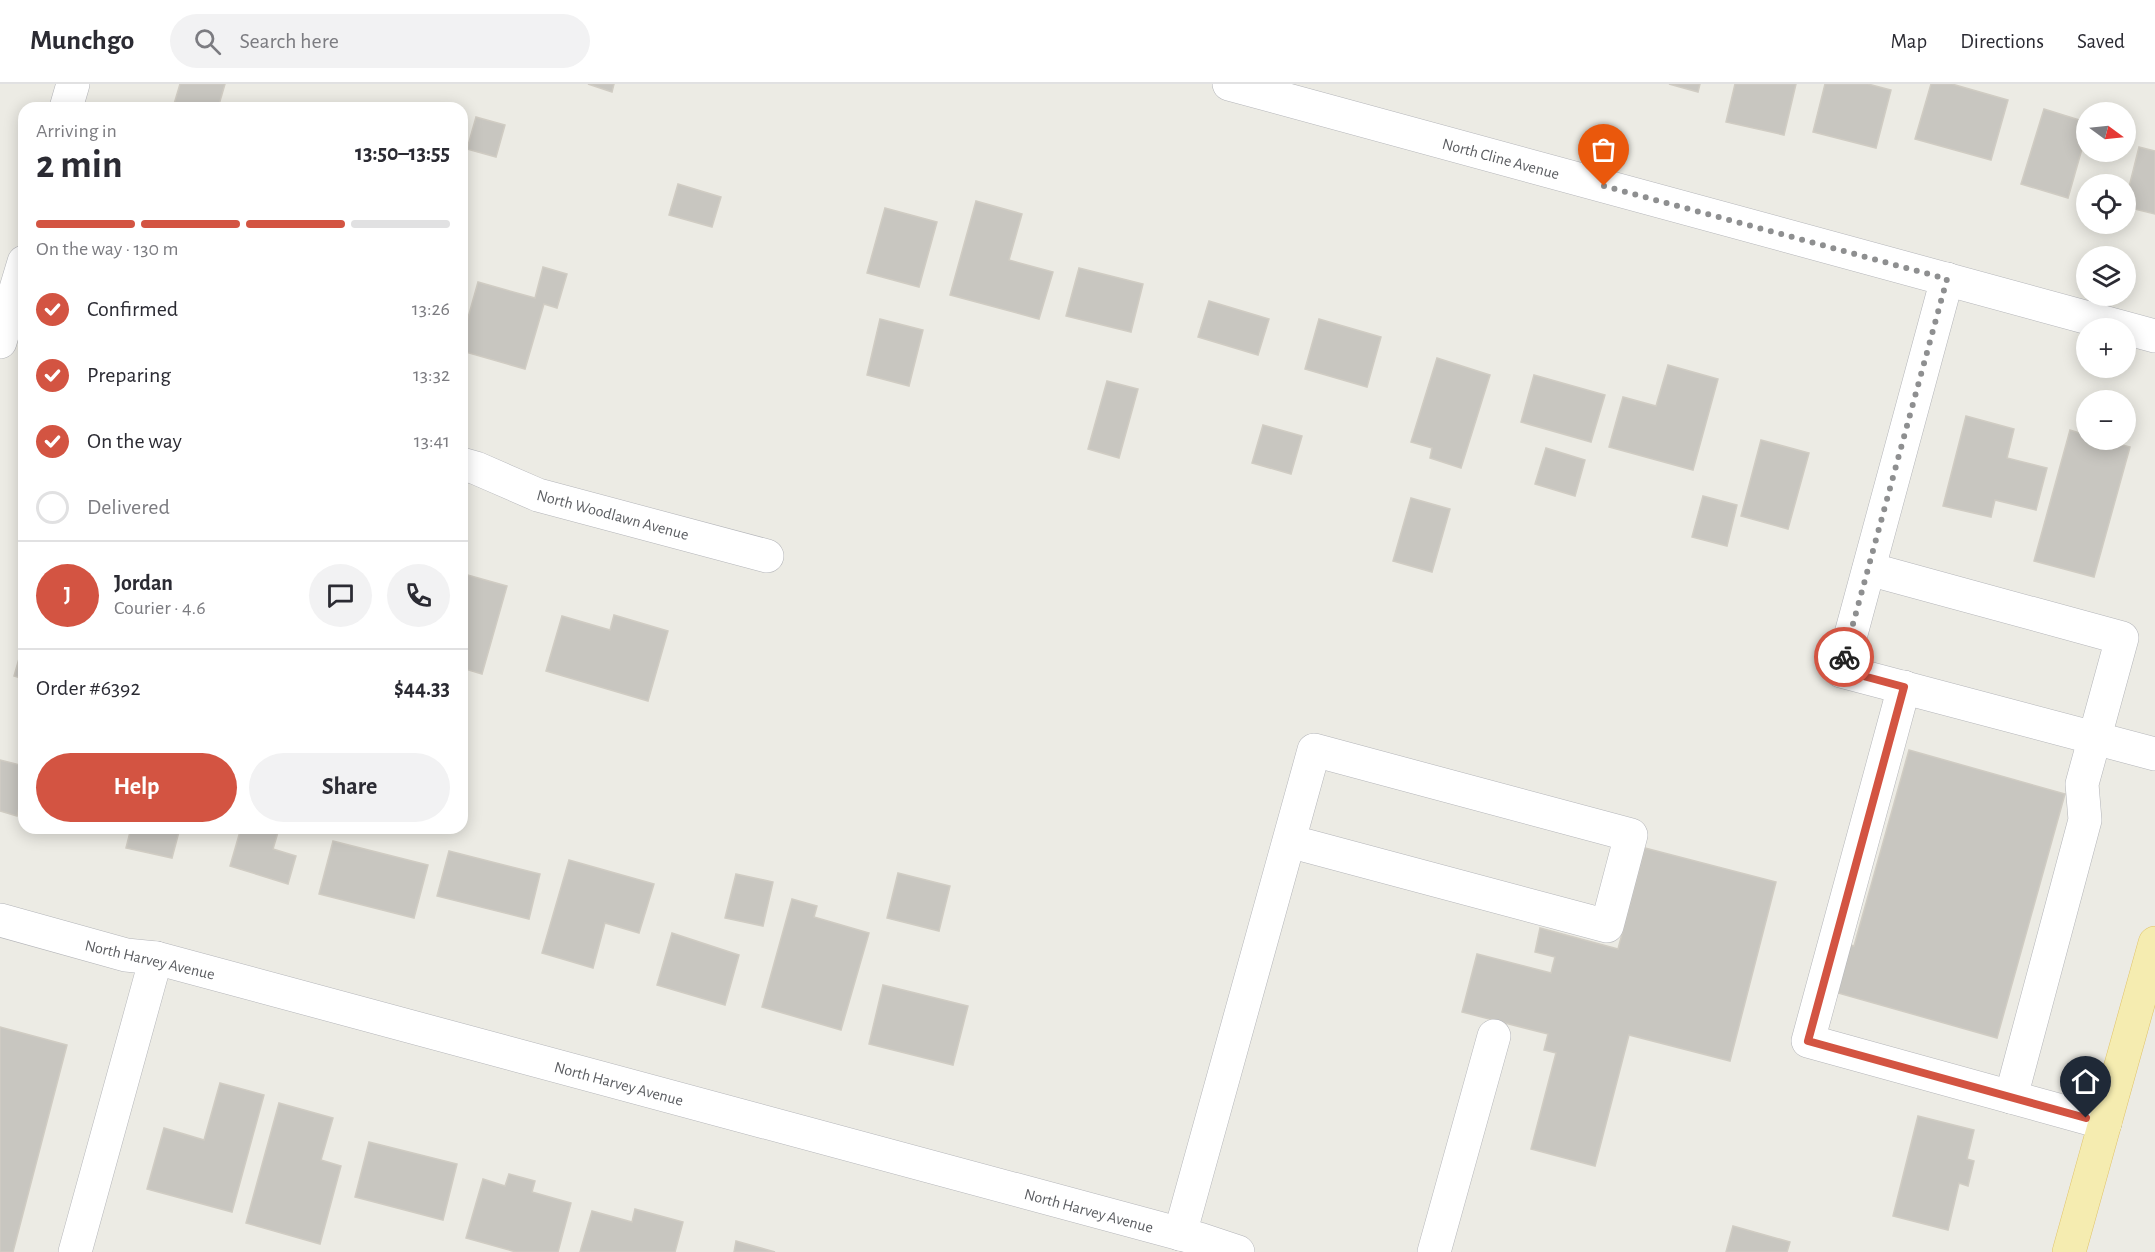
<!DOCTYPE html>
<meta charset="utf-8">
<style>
:root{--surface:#fff;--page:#f2f2f3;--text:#2b2b33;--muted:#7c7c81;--line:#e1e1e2;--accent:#d35442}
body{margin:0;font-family:"Alegreya Sans",sans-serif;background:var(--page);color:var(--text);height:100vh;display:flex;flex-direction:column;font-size:22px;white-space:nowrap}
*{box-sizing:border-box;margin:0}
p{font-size:20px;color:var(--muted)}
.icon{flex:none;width:33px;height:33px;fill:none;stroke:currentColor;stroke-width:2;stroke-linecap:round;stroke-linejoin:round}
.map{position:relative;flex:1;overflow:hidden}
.drawer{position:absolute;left:18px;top:18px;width:450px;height:732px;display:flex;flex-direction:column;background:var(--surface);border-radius:18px;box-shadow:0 3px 15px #0003}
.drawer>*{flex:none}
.needle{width:39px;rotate:105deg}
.tools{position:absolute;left:2076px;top:18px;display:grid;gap:12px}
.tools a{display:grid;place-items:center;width:60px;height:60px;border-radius:50%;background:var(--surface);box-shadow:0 3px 15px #0003;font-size:30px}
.pin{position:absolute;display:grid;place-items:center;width:51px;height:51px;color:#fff;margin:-62px -26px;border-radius:50% 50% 50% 0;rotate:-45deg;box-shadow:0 0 6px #0007}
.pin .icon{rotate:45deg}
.courier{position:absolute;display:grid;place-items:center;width:60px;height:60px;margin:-30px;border:4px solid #d35442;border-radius:50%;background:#fff;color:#222;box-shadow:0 2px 8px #0007}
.headline em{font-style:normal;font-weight:600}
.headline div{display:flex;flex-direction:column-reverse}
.headline{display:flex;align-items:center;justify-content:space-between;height:102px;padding:0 18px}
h1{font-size:39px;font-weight:600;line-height:45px}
.bar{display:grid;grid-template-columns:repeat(4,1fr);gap:9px 6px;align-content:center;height:72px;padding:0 18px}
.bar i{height:8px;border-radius:4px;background:var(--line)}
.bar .current{background:var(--accent)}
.bar p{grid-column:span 4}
.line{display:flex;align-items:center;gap:15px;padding:0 18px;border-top:2px solid var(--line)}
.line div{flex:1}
.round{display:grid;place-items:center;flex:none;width:63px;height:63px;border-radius:32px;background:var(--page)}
ol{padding:0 18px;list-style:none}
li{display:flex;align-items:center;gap:18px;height:66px}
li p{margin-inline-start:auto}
li .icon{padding:6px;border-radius:50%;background:var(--accent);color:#fff;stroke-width:4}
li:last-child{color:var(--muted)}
li i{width:33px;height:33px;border:3px solid var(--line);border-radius:50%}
.button{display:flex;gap:12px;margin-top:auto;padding:12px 18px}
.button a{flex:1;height:69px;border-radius:36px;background:var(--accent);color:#fff;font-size:24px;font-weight:600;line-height:69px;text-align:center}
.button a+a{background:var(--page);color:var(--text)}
header{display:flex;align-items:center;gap:36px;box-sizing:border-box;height:84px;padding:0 30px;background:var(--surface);border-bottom:2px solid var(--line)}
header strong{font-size:28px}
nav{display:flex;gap:33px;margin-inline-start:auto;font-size:21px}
.search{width:420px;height:54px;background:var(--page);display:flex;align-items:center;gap:15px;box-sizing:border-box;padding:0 21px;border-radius:33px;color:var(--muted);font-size:22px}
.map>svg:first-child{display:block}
.building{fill:#c8c6c0;stroke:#d0ccc3;stroke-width:1.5}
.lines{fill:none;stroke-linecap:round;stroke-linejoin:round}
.minor-casing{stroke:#b4b5b9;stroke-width:34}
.major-casing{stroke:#e0c369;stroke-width:34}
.minor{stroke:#fff;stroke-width:33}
.major{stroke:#f5ecb0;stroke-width:33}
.done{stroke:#8e8f90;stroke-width:6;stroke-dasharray:0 10.8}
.route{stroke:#d35442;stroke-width:8}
.labels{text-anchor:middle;stroke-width:4.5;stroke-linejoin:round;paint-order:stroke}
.street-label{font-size:16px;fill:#5c5e62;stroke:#fff}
</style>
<header>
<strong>Munchgo</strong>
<div class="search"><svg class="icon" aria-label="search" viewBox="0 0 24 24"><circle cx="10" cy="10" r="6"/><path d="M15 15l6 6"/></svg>Search here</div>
<nav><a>Map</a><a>Directions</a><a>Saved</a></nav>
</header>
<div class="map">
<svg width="2155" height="1168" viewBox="0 0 2155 1168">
<rect width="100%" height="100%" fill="#ecebe4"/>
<g class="building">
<polygon points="180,0 225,0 218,24 188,24 174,20"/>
<polygon points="588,0 614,0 612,8"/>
<polygon points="1669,0 1700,0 1698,8"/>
<polygon points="1735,0 1796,0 1784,51 1726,38"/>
<polygon points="1825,0 1868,0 1891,6 1876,64 1813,48"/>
<polygon points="1931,0 1952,0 2008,16 1991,76 1915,55"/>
<polygon points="2044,25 2086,38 2086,51 2068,114 2021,100"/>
<polygon points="476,33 505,41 496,73 467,65"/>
<polygon points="2139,63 2155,67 2155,130 2126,123 2126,115"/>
<polygon points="678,100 721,113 712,143 669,131"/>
<polygon points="976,117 1022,130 1009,176 1053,188 1039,235 950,211"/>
<polygon points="885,124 937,138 919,203 867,189"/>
<polygon points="543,183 567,190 557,224 544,220 525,285 462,267 462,255 478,198 535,214"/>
<polygon points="1079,184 1143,200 1131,248 1066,232"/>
<polygon points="1209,217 1269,235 1258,271 1198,253"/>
<polygon points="880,235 923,246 909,302 867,291"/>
<polygon points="1319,235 1381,253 1367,303 1305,285"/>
<polygon points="1437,274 1490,291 1461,384 1430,374 1432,364 1411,358"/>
<polygon points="1668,281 1718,295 1693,386 1609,363 1623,313 1656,322"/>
<polygon points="1534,291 1605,311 1591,358 1521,338"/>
<polygon points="1107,297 1138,305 1119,374 1088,365"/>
<polygon points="1966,332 2014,345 2007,374 2047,384 2036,426 1995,416 1991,433 1943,422"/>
<polygon points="1263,341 1302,352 1291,390 1252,379"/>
<polygon points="2070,346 2086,351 2086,356 2104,356 2130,363 2094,493 2034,477"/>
<polygon points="1761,356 1809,369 1788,445 1741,432"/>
<polygon points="1546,364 1585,376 1575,412 1535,400"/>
<polygon points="1703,412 1737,421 1727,462 1692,453"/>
<polygon points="1411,414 1450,425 1432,488 1393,477"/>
<polygon points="464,490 507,502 482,590 462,584"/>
<polygon points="614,531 668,547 648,617 546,587 562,532 610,546"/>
<polygon points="24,557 24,595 14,592"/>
<polygon points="1909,666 2065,710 1997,954 1810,901 1823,853 1854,862"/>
<polygon points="0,676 24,682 24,703 17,732 0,727"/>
<polygon points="131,744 180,744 172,774 126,764"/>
<polygon points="241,744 279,745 273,765 296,772 288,800 230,782"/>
<polygon points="333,757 428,781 414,834 319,810"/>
<polygon points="1645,764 1776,798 1730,977 1629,951 1595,1082 1531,1065 1556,969 1544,966 1548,950 1462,928 1477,870 1551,889 1555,873 1535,868 1540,844 1618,865"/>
<polygon points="449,767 540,790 529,835 437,812"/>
<polygon points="569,776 654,800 639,849 605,839 593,884 542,869"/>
<polygon points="898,789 950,802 939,847 887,834"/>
<polygon points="736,790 773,798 763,842 725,834"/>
<polygon points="792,815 817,822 814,833 869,849 841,946 762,923"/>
<polygon points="672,849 739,871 725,921 657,901"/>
<polygon points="883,901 968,922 953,981 869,960"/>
<polygon points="0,943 67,961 13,1168 0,1168"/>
<polygon points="220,999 264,1011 232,1128 147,1105 164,1044 204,1056"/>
<polygon points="279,1019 333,1034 321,1076 341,1082 320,1160 246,1139"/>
<polygon points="1918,1032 1974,1046 1967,1075 1974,1077 1968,1102 1959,1099 1948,1146 1893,1132"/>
<polygon points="369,1058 457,1080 443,1136 355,1113"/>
<polygon points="509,1090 535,1097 532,1108 571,1119 558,1168 516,1168 466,1154 483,1095 505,1102"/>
<polygon points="635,1125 683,1138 675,1168 580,1168 592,1127 632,1138"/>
<polygon points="1733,1142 1790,1158 1787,1168 1726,1168"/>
<polygon points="736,1157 775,1168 734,1168"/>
</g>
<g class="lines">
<g class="minor-casing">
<g id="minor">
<polyline points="1229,0 2155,252"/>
<polyline points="66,24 73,0"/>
<polyline points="1947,195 1841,587 2155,670"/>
<polyline points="0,258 24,178"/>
<polyline points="462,380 476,384 538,411 767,472"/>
<polyline points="1869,485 2122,554 2082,700 2085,736 2011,1013"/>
<polyline points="1904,603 1808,957 2105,1039"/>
<polyline points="0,836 126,871 156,874 1199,1155 1238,1168"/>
<polyline points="1180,1150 1314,666 1631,751 1607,842 1289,757"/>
<polyline points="75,1168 156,874"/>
<polyline points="1434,1168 1494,952"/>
</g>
</g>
<g class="major-casing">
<polyline id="major" points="2069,1168 2155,859"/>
</g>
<use href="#minor" class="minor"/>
<use href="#major" class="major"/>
</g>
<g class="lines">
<polyline class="done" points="1604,102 1947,195 1844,573"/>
<polyline class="route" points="1844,573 1841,586 1904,603 1808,957 2086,1034"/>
</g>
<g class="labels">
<g class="street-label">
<text transform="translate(1501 74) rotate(15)" y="6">North Cline Avenue</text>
<text transform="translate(613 430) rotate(15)" y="6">North Woodlawn Avenue</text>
<text transform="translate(150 875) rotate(13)" y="6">North Harvey Avenue</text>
<text transform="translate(619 999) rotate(15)" y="6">North Harvey Avenue</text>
<text transform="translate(1089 1126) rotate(15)" y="6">North Harvey Avenue</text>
</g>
</g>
</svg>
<div class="tools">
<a><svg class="needle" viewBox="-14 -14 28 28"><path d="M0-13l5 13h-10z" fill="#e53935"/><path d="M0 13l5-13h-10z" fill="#7c7c81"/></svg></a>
<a><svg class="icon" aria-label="locate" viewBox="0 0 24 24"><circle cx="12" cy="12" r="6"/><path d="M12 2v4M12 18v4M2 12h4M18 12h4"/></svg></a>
<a><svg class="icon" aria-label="layers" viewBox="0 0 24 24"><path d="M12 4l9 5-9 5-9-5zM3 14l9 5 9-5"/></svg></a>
<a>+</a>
<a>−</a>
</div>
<div class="pin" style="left:1604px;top:102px;background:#ea580c"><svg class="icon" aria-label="bag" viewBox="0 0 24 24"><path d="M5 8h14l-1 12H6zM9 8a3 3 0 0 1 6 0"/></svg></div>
<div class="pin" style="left:2086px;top:1034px;background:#1f2937"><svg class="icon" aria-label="home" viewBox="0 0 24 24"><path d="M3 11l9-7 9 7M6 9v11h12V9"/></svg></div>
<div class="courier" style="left:1844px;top:573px"><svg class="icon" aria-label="bike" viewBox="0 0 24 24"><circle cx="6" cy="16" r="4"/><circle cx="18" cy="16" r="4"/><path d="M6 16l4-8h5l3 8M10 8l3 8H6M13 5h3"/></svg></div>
<section class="drawer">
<div class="headline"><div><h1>2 min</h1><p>Arriving in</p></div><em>13:50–13:55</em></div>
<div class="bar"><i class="current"></i><i class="current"></i><i class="current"></i><i></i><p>On the way · 130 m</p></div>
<ol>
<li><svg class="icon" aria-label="check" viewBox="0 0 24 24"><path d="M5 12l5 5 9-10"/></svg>Confirmed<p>13:26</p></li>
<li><svg class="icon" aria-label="check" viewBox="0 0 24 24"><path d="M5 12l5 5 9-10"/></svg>Preparing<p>13:32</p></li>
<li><svg class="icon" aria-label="check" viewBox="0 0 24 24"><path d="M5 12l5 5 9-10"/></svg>On the way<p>13:41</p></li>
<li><i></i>Delivered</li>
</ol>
<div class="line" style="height:108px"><b class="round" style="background:var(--accent);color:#fff">J</b><div><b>Jordan</b><p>Courier · 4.6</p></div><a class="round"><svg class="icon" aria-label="chat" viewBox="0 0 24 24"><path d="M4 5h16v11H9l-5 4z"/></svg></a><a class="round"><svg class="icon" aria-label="phone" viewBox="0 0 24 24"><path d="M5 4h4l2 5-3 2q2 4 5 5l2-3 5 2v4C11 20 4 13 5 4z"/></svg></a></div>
<div class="line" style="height:78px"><div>Order #6392</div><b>$44.33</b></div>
<div class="button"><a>Help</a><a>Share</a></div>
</section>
</div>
